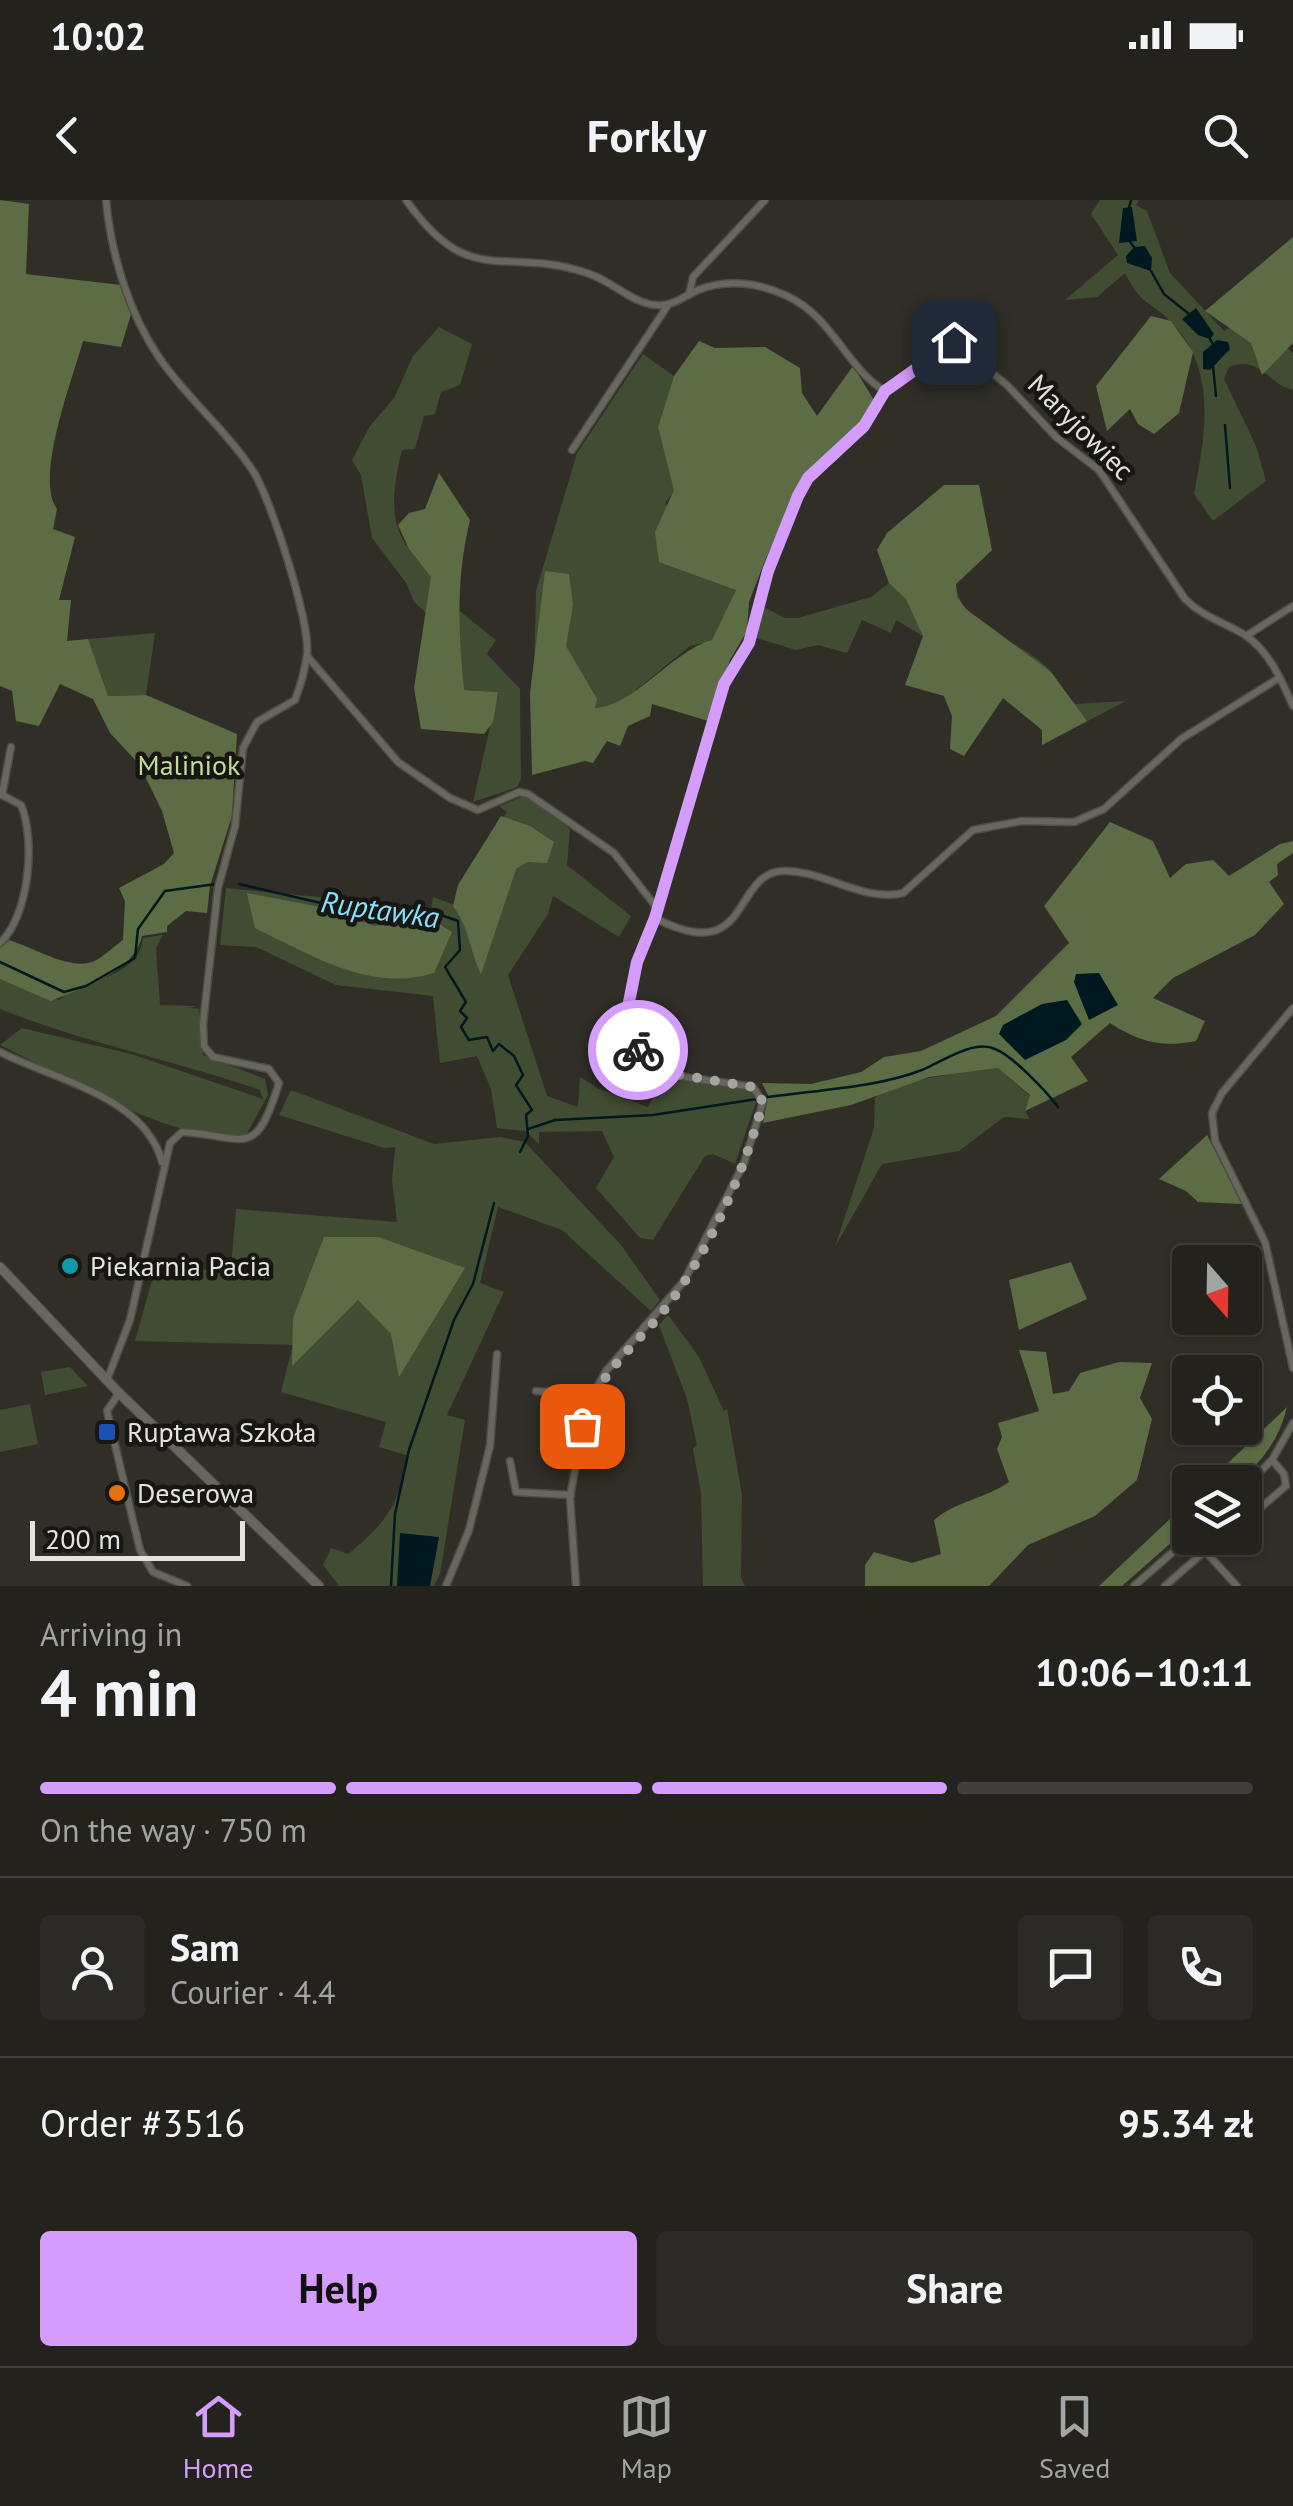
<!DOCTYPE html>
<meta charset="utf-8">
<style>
:root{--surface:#24221d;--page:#2c2a26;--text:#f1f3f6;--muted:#a3a4a4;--line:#413f3b;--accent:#d49cfc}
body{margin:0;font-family:"PT Sans",sans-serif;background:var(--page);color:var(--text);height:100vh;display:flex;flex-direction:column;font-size:38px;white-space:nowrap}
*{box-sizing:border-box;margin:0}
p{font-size:32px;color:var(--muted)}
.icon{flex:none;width:55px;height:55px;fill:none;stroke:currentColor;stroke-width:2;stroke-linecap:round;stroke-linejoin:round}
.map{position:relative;height:1386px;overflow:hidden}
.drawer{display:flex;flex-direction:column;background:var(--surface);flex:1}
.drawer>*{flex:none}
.needle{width:65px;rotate:160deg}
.buttons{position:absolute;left:1172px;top:1045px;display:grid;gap:20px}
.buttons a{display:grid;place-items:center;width:90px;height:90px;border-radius:10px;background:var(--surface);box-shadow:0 2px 8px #0004,0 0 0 2px var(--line);font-size:50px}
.scale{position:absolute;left:30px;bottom:25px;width:215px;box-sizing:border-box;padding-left:10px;border:5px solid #e4e3de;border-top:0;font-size:28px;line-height:35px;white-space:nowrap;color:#e4e3de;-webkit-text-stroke:8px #171613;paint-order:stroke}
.pin{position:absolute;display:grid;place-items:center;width:85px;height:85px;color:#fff;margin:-42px;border-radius:20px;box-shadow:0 5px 15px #0006}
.courier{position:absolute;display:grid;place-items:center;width:100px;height:100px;margin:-50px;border:8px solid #d49cfc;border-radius:50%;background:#fff;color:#222;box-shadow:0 2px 12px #0007}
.overview em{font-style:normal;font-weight:800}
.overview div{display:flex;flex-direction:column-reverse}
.overview{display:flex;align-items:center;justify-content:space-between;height:170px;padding:0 40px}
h1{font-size:65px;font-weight:800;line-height:75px}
.bar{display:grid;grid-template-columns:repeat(4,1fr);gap:15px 10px;align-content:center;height:120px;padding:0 40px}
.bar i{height:12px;border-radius:8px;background:var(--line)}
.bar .current{background:var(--accent)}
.bar p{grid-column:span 4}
.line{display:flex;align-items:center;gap:25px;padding:0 40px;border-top:2px solid var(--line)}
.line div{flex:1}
.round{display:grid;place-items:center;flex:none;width:105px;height:105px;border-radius:10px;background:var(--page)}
.primary-button{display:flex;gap:20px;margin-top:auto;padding:20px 40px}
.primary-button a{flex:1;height:115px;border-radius:10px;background:var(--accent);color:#111;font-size:40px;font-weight:800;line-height:115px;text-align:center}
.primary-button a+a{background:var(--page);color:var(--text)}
.status{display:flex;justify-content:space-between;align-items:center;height:70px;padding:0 50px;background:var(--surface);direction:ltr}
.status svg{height:28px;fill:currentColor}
header{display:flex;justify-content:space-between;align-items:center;height:130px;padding:0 40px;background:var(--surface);font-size:45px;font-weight:800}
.menu{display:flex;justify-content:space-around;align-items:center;height:140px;border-top:2px solid var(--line);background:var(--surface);font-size:28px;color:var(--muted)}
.menu a{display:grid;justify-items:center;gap:5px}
.menu .current{color:var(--accent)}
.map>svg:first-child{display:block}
.green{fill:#414d32}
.forest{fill:#5c6d45}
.water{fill:#00181f}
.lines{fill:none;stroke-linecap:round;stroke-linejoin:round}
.stream{stroke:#00181f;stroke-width:2.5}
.street-casing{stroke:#4d4c45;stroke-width:9}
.secondary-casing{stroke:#4d4c45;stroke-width:11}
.street{stroke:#68675e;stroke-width:6}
.secondary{stroke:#68675e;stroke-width:9}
.done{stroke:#a5a49e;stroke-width:10;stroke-dasharray:0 18}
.route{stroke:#d49cfc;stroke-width:12}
.culture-dot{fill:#0f9aa8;stroke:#171613;stroke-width:4}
.transit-dot{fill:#1a4fb4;stroke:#171613;stroke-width:4}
.food-dot{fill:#e8710a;stroke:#171613;stroke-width:4}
.labels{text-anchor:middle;stroke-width:9;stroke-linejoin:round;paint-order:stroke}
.street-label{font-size:28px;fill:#e4e3de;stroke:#171613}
.park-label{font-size:28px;fill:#bfdc9a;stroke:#171613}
.poi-label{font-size:28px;fill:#e4e3de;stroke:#171613;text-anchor:start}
.water-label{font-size:30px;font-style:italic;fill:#88e1fb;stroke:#171613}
</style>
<div class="status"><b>10:02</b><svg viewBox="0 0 49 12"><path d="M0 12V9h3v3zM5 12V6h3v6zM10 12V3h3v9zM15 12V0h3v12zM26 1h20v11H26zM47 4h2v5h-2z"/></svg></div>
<header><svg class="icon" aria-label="back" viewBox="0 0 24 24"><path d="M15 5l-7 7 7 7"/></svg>Forkly<svg class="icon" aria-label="search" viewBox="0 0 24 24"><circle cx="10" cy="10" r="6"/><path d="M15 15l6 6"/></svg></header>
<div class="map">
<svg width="1293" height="1386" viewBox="0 0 1293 1386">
<rect width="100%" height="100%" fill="#302e27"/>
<g class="green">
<path d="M 1100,0 L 1139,0 L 1136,5 L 1147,11 L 1170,73 L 1224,131 L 1229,128 C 1251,139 1276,137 1293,153 L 1293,190 C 1267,184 1260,155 1229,167 L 1224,179 L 1256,246 L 1266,281 L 1213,321 L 1194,294 C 1205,235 1218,171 1172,123 C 1150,99 1143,109 1125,73 L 1097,97 L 1065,100 L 1118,55 L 1091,14 Z"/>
<path d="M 439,127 L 472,144 L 460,185 L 441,192 L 435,214 L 424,216 L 415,249 L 402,250 C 387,311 388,354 455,377 L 457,409 L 496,440 L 487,454 L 520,489 L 521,579 L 517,587 L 473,602 L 498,492 L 464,490 L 428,415 L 414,402 L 407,384 L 372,338 L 361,275 L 352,260 L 370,226 L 394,198 L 413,156 Z"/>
<polygon points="643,154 674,176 658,227 675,290 665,303 736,390 712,441 690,446 615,507 594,508 532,555 536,391 577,253"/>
<path d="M 992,350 L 956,384 C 959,429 1027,441 1052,473 C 1061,485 1064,494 1076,504 L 1126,501 L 1042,545 L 1042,530 L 976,468 L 896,420 L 891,433 L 862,420 L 847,453 L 818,445 L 796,450 L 756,438 L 760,405 L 785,418 L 798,418 L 871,397 L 889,383 Z"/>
<polygon points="155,433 146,495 108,496 88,439"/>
<path d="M 527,595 L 570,629 L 567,665 L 631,716 L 619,737 L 553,696 L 548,714 L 508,775 L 547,896 L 578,907 L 580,877 L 599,889 L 648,907 L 665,874 C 690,887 740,873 758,896 L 735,964 L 713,954 L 705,956 L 653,1040 L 640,1038 L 596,988 L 614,957 L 602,931 L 539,932 L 539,944 L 525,931 L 497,928 L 491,889 L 477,856 L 440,863 L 433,796 L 336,785 L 256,747 L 220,745 L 226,688 L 371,702 L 383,710 L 430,718 L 433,697 L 454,705 L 458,685 L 507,612 L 499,606 Z"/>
<path d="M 163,735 L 156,748 L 160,805 L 197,806 L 190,808 L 199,809 L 203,855 L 265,879 L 268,895 L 246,935 C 177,947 63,875 0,845 L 22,828 L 131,854 L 263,899 L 260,890 C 174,860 84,843 0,809 L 0,779 L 59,800 C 85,778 138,779 143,738 Z"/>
<path d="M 998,868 L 1030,896 L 1025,911 L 1030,919 L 1004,917 L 959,951 L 882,964 L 835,1047 L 874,928 L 875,898 C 895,879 968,872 998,868 Z"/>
<path d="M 291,890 L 434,944 L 500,937 L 525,942 L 621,1045 L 660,1100 L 651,1111 L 562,1030 L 498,1007 L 480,1083 L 504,1092 L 447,1215 L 465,1220 L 440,1374 L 434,1386 L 339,1386 L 323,1365 L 331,1348 L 348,1354 C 387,1323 398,1305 409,1256 L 379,1247 L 386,1222 L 281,1192 L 293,1145 L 135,1141 L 154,1073 L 231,1068 L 236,1009 L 397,1022 L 392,980 L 395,947 L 384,948 L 279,915 Z"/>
<polygon points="668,1115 699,1157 724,1211 727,1209 742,1295 741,1377 745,1386 703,1386 701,1293 693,1249 697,1245 687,1199 659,1125"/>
<polygon points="70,1167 88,1186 45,1195 41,1172"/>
<polygon points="30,1204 38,1244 0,1252 0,1210"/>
</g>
<g class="forest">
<path d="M 0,0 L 29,4 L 26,74 L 121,85 L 131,114 L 121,147 L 83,141 C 73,178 34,278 57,309 L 53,329 L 75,337 L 59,400 L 71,400 L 67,441 L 88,439 L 108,496 L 146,495 L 237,534 L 232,616 L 210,686 L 207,713 L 186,711 L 167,726 L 167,732 L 142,736 C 134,773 81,788 51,801 L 0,779 L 0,748 L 9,740 C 31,747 67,768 88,763 C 100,761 114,746 123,740 L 125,701 L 119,688 L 164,664 L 174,653 L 162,611 L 139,564 L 110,533 L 93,499 L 60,484 L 39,526 L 16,521 L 12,491 L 0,486 Z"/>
<polygon points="1293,37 1293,143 1262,175 1251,143 1205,111"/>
<polygon points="1151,116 1171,121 1193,152 1179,213 1154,234 1138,224 1130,209 1107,231 1096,186"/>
<path d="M 699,141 L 715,148 L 765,147 L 800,168 L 802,193 L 817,216 L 853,166 L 874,200 L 860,226 L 800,282 L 764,363 L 749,402 L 747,431 L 730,460 L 708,521 L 652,504 L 650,516 L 628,526 L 620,546 L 607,541 L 593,563 L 585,561 L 532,575 L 530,493 L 545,371 L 569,374 L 573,405 L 566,446 L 597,499 L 595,508 C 633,507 672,451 712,440 L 736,390 L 659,362 L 655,332 L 674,290 L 658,227 L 674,176 Z"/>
<path d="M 439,273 L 470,320 C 456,378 458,430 464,490 L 498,492 L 493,522 L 484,534 L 421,529 L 414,488 L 431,377 L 409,349 L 398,325 L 409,313 L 425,309 Z"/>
<polygon points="944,285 979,285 992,350 956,384 957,397 966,409 1051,472 1087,521 1042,545 1042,530 1003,498 964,556 950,549 952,516 944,496 905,485 923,436 906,399 889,383 877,350 887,333"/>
<path d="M 501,616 L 530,626 L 554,642 L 547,663 L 527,662 L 516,669 L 481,774 C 469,749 470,729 453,706 L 458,685 Z"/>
<path d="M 1110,622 L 1153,641 L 1170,678 L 1186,664 L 1213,660 L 1229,676 L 1280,644 L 1293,641 L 1293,653 L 1277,664 L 1278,675 L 1269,682 L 1284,704 L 1255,735 L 1173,778 L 1153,798 L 1205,821 L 1196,841 C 1162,848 1139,842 1110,823 L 1071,857 L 1088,881 L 1025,911 L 1030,895 L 998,868 L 929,877 L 851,905 L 763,923 L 768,895 L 762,883 L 811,884 L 861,872 L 884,857 L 921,851 L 996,816 L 1069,743 L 1044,706 Z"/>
<path d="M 247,693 L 325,708 L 374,726 L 428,717 L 452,732 L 434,773 C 371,793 311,755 255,728 Z"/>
<polygon points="1207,935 1242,1004 1198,1002 1186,991 1159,979"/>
<polygon points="324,1037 378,1037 465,1068 399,1177 391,1134 358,1100 292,1166 293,1118"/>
<polygon points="1071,1062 1087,1099 1019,1130 1009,1080"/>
<path d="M 1019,1150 L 1046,1152 L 1053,1194 L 1069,1191 L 1080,1173 L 1119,1162 L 1152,1163 L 1140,1198 L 1152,1219 L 1137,1280 L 1095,1316 L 1028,1345 L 989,1386 L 865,1386 L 865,1365 L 874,1352 L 912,1363 L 941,1354 L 934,1320 C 958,1300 985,1299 1009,1282 L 997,1249 L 1002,1237 L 998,1223 L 1039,1211 Z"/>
<path d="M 1287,1207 C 1279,1240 1263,1260 1238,1282 L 1208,1282 Z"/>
<polygon points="1190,1300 1190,1326 1122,1386 1099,1386"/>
</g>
<g class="water">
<polygon points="1132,7 1137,41 1119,43 1123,8"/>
<polygon points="1145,46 1152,58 1151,71 1127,63 1126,56 1134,47"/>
<polygon points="1196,108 1214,134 1210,139 1198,135 1182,119"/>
<polygon points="1217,140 1228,142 1230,149 1210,170 1203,169 1203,152"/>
<polygon points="1099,773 1118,805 1089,820 1074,782 1076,774"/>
<polygon points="1067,800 1082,824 1066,840 1025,860 999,834 1003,825 1042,804"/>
<polygon points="400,1333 439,1337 430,1386 397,1386"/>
</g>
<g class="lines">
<g class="stream">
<polyline points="1129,8 1131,0"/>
<polyline points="1130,42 1134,47"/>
<polyline points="1151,71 1164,94 1189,114"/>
<polyline points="1210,139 1213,144"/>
<polyline points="1213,166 1216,196"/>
<polyline points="1225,225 1230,288"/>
<polyline points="239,684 377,716 385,711 441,715 458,721 460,750 445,767 466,802 460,811 467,818 461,827 469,840 487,837 493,851 499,844 514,856 523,875 516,885 532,910 526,915 528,936 520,952"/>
<polyline points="0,762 64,792 86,786 135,758 138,729 165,691 216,684"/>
<path d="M 768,897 C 818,890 875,888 922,870 C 941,862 974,839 995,849 C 1013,856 1046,891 1058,907"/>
<polyline points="528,929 555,920 653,915 757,899"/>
<polyline points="391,1386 395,1314 409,1250 454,1120 473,1084 494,1003"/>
</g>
<g class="street-casing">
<g id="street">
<path d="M 106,0 C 111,54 129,114 160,159 C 188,199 227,231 253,271 C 271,299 311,424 307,455 C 305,469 300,487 295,500 L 257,522 L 243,548 L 235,626 L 218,688 L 203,824 L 204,846 L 213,857 L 269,869 L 279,883 C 255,961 246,936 182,932 L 170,943 L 130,1120 L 107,1180"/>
<path d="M 406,0 C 470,91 502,45 587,73 C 611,80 631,103 656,105 C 672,107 684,96 698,90 C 727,78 760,83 787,96 C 833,117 847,169 885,191"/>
<polyline points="689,95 693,77 765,0"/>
<path d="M 885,191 L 948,145 L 954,142 L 1007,185 L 1056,237 L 1099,270 L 1185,399 C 1203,417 1224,422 1245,435 C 1269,451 1282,481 1293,506"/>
<polyline points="572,250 668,105"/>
<polyline points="1246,436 1293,406"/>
<polyline points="307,456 398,562 450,598 478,610 519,592 528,594 614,653 657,708"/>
<polyline points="2,595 11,547"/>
<path d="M 655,718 C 751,768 732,674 782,671 C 822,669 863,703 903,693 L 973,630 L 1022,621 L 1074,622 L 1104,609 L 1181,539 L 1279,478"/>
<path d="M 0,743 C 29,716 36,641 21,605 L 2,595"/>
<polyline points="1293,808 1222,893 1212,913 1215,941 1265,1042 1293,1168"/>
<path d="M 0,852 C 54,880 145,896 162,962"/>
<polyline points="536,1191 571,1194 590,1201"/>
<polyline points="119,1193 107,1211 140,1350 153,1372 187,1386"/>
<polyline points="510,1261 516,1292 571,1295"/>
<polyline points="1245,1287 1272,1260 1293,1223"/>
<polyline points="1245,1321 1286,1286 1284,1274 1272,1260"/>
<polyline points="1223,1338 1205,1351 1237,1386"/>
<polyline points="446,1386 469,1330 490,1246 497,1154"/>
<polyline points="576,1386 570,1297 587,1206 606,1171 684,1081 744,963 763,902 753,887 685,877 656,866 632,841 625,814 637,762 655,718 724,484 749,443 768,371 798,296 808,277 864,226 885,191"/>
<polyline points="1134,1386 1190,1337"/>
<polyline points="1165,1386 1205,1351"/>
</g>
</g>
<g class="secondary-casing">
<polyline id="secondary" points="0,1067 119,1193 319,1386"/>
</g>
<use href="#street" class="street"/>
<use href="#secondary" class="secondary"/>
</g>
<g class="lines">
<path class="done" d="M 582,1226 C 598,1167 647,1139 679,1090 C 716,1035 746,966 763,902 L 753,887 L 674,874 L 638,850"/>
<polyline class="route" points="638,850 625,822 637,762 655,718 724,484 749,443 768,371 798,296 808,278 864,226 885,191 954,142"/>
</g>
<circle class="culture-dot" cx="70" cy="1066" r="10"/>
<rect class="transit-dot" x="97" y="1222" width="20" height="20" rx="5"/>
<circle class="food-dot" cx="117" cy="1293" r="10"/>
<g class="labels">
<g class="street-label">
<text transform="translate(1081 227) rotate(45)" y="10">Maryjowiec</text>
</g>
<g class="park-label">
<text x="189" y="575">Maliniok</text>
</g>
<g class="poi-label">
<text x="90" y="1076">Piekarnia Pacia</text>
<text x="127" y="1242">Ruptawa Szkoła</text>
<text x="137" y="1303">Deserowa</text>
</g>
<g class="water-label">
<text transform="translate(380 710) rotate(8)" y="10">Ruptawka</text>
</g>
</g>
</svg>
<div class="buttons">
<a><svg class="needle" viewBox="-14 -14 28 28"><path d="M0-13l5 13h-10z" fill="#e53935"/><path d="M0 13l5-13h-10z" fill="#a3a4a4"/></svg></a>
<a><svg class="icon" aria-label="locate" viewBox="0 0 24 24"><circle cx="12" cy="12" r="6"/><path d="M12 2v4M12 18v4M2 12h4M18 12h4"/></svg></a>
<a><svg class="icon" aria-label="layers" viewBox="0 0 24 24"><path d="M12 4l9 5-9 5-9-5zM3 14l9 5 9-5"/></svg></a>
</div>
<div class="scale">200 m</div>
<div class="pin" style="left:582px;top:1226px;background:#ea580c"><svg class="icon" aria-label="bag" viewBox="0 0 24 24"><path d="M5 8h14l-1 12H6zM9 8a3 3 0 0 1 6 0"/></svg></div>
<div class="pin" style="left:954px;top:142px;background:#1f2937"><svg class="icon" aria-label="home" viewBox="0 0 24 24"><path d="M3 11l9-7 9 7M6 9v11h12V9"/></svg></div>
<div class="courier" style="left:638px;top:850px"><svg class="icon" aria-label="bike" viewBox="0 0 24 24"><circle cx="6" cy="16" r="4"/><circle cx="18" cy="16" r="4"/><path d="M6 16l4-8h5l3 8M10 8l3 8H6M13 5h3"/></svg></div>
</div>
<section class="drawer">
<div class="overview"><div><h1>4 min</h1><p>Arriving in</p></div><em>10:06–10:11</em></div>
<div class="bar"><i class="current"></i><i class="current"></i><i class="current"></i><i></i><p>On the way · 750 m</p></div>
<div class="line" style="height:180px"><a class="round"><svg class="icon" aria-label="person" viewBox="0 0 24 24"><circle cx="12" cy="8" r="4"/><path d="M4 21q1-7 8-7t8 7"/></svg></a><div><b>Sam</b><p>Courier · 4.4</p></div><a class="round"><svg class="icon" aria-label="chat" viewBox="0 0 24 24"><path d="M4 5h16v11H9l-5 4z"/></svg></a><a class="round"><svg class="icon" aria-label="phone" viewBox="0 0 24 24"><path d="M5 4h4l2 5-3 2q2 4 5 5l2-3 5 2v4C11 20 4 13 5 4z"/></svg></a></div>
<div class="line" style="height:130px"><div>Order #3516</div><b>95.34 zł</b></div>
<div class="primary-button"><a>Help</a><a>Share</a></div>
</section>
<nav class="menu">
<a class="current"><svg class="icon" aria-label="home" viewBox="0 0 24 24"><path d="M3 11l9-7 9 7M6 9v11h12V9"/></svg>Home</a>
<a><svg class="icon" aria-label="map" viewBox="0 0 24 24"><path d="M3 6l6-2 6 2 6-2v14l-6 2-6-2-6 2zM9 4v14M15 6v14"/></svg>Map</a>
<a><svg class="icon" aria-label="saved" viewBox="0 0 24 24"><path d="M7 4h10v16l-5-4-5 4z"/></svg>Saved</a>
</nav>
